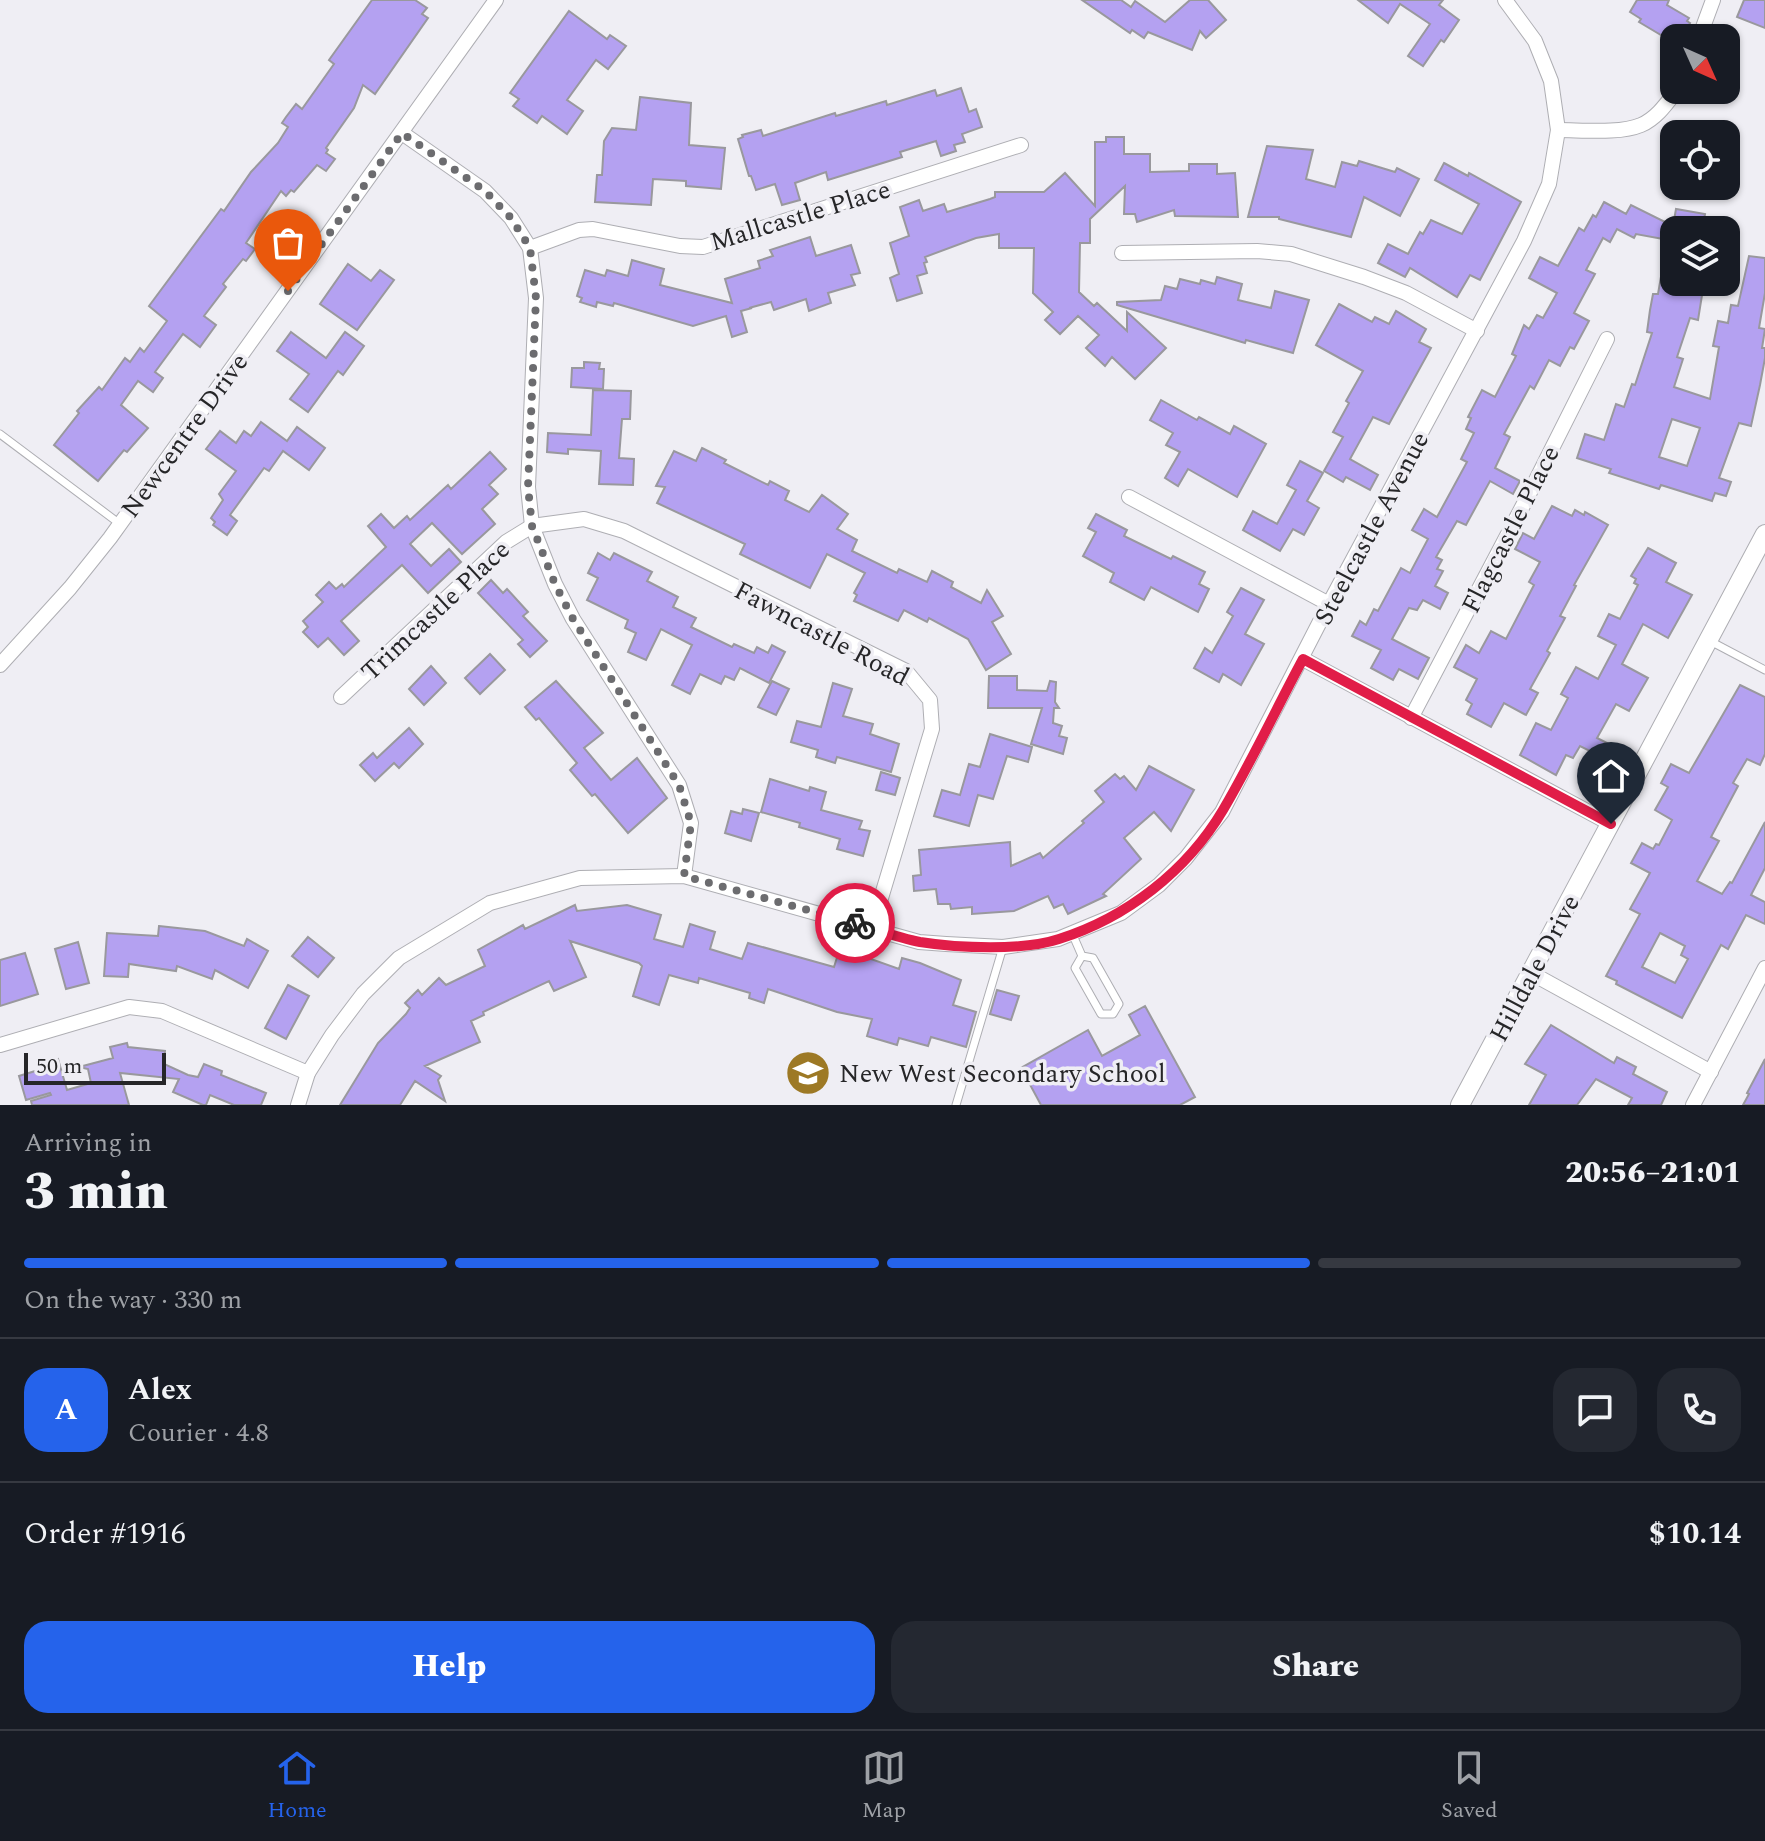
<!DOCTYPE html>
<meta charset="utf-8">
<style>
:root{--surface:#171b24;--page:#242831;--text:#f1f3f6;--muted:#9ea1a6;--line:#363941;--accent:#2563eb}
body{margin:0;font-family:Spectral,serif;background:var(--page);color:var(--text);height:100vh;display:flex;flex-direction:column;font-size:30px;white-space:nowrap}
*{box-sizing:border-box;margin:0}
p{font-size:26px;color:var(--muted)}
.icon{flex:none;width:44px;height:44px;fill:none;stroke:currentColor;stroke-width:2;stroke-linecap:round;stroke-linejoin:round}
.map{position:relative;height:1105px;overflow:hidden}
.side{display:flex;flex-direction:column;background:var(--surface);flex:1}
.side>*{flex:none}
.needle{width:52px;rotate:135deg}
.controls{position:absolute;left:1660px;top:24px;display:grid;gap:16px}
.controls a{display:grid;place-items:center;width:80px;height:80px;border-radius:16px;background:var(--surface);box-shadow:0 2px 6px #0004;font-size:40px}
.scale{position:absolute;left:24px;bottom:20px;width:142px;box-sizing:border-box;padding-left:8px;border:4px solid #262628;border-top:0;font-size:22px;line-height:28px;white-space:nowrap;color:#262628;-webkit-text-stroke:6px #efeef4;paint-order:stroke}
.pin{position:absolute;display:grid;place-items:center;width:68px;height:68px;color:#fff;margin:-82px -34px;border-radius:50% 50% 50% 0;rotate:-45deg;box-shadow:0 0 8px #0007}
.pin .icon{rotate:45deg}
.courier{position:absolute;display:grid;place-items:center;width:80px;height:80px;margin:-40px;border:6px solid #e11d48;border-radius:50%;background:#fff;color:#222;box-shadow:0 2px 10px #0007}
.headline em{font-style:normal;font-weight:800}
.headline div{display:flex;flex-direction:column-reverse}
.headline{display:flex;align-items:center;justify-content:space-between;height:136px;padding:0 24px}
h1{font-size:52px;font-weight:800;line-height:60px}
.bar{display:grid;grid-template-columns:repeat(4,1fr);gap:12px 8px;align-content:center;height:96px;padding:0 24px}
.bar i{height:10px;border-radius:6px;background:var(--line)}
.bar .on{background:var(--accent)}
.bar p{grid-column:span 4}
.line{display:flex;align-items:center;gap:20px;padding:0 24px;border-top:2px solid var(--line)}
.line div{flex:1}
.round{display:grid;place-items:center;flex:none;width:84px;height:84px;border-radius:24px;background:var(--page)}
.action{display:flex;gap:16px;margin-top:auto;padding:16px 24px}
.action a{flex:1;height:92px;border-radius:24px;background:var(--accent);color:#fff;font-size:32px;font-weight:800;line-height:92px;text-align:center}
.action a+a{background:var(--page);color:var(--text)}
.dock{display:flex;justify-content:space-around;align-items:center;height:112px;border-top:2px solid var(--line);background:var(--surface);font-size:22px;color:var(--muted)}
.dock a{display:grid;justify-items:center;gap:4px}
.dock .on{color:var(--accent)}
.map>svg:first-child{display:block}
.building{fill:#b4a1f1;stroke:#99989d;stroke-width:2;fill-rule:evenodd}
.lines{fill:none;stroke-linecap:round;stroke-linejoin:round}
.service-casing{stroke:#aeaeb3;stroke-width:9}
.minor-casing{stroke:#aeaeb3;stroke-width:16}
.tertiary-casing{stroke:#aeaeb3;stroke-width:20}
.service{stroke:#fff;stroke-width:7}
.minor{stroke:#fff;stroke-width:14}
.tertiary{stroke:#fff;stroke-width:18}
.done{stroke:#6c6c6f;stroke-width:8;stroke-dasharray:0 14.4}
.route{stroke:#e11d48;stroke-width:10}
.labels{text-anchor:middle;stroke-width:7;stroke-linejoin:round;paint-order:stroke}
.street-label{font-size:26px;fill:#262628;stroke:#efeef4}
.poi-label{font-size:26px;fill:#262628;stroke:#efeef4;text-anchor:start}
</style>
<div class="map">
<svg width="1765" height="1105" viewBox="0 0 1765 1105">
<rect width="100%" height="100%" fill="#efeef4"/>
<g class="building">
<polygon points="372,0 415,0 427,8 422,14 428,18 375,94 363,85 354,108 326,148 328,150 326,153 335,159 326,171 317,165 294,192 291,190 286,196 281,191 246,243 255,249 246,261 243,259 223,284 226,287 204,316 216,325 200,347 183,334 155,372 163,378 153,392 138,381 121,405 148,428 127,452 124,450 98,481 54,445 79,413 77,411 99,387 102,390 125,358 130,362 140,348 144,352 167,321 149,306 221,209 224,211 251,172 278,143 288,127 282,123 286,117 296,104 302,109 334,64 329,60"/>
<polygon points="1082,0 1121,0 1131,7 1135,1 1165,22 1190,0 1208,0 1226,20 1206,38 1200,31 1192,50 1148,32 1144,38 1132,30 1130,33"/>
<polygon points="1358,0 1443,0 1439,5 1459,20 1444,42 1441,40 1423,66 1408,56 1430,24 1400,4 1388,23"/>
<polygon points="1637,0 1669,0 1667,5 1689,18 1687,21 1690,23 1681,38 1666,38 1639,22 1641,19 1630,12"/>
<polygon points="1744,0 1765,0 1765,28 1737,17"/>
<polygon points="569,11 607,39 610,35 626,46 608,69 596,60 567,100 583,111 567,134 542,116 537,123 513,106 519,99 510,93"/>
<polygon points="961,88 969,112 976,109 982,127 962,134 965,142 954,145 956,151 941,156 936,141 900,152 902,157 828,180 826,172 795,183 800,200 782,205 775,184 756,190 751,176 749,176 738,139 743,137 742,135 761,130 763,136 835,113 836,116 886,101 887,105 935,90 937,96"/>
<polygon points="640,97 691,103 689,145 725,148 721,189 686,186 686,181 653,179 651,205 595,202 597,175 602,175 604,141 612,128 636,130"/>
<polygon points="1106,137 1124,137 1124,154 1150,154 1150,172 1189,171 1189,164 1217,164 1217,174 1235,173 1238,217 1175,216 1174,210 1137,222 1135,214 1124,214 1125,186 1090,219 1090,243 1080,243 1079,292 1094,306 1097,303 1127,331 1127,312 1166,348 1135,379 1112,357 1105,366 1086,348 1099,335 1078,316 1060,334 1045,320 1053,312 1033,293 1034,248 999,248 999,234 976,238 925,257 927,262 924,263 927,273 917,276 922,293 897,301 890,278 899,274 890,243 909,236 900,207 919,200 923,211 944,204 947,212 990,199 995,197 995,192 1044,192 1065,173 1095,206 1095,142 1106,142"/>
<polygon points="1267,146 1313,150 1306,179 1335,187 1342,162 1357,166 1359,161 1395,172 1397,168 1419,179 1400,216 1364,197 1351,237 1279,219 1279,217 1248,217"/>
<polygon points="1444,163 1468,176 1469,173 1521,202 1480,280 1470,275 1457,297 1410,268 1405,277 1378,263 1388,244 1408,254 1420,232 1423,234 1431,220 1462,234 1479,204 1435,180"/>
<polygon points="1604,202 1626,214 1631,205 1673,226 1676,209 1705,214 1702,230 1674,230 1674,241 1636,234 1634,238 1617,229 1610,242 1603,238 1586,270 1595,274 1574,313 1589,321 1574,349 1570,347 1560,366 1549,360 1534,389 1530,386 1504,434 1510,437 1495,468 1520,481 1513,494 1490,481 1466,525 1457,521 1436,557 1442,560 1437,569 1443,571 1435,586 1448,593 1440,609 1423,600 1417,610 1409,608 1392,639 1429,658 1418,679 1399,669 1393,680 1371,668 1381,650 1352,636 1360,621 1366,625 1374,609 1378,611 1401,568 1410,573 1428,539 1412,530 1424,509 1437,517 1467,462 1461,459 1474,433 1466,429 1471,418 1468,417 1482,390 1495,397 1516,356 1512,354 1524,325 1529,329 1537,315 1543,318 1557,293 1529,278 1540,257 1558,266 1579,228 1584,231 1593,215 1596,217"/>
<polygon points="810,237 816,256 851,245 860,273 851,275 855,285 828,293 831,303 809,311 806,299 774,310 771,302 749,308 752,308 741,311 747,332 732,337 726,316 693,326 614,303 613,306 597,302 596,307 580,302 582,298 577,296 585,270 605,276 607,270 628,276 632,260 664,269 660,285 732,303 725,279 760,268 758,261 773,256 770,250"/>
<path d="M 1666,248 L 1674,248 L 1674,282 L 1699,282 L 1698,288 L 1703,289 L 1698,320 L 1690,318 L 1677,357 L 1683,359 L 1674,387 L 1710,399 L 1719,347 L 1713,346 L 1718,321 L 1728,323 L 1731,305 L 1738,306 L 1749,256 L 1765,258 L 1765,293 L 1759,328 L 1765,329 L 1762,348 L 1765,348 L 1765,358 L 1760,385 L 1751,426 L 1739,423 L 1719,478 L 1731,482 L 1726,496 L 1715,493 L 1712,501 L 1661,485 L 1659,489 L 1609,473 L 1611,469 L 1577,458 L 1585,434 L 1604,440 L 1616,404 L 1624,407 L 1632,384 L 1635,385 L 1652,333 L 1647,332 L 1650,310 L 1653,294 L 1658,294 ZM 1672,419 L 1700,428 L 1687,466 L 1659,457 Z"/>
<polygon points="348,264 371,281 380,270 394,280 357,330 320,304"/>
<polygon points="1217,277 1242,284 1238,300 1271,308 1275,291 1309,300 1293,353 1246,340 1245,343 1117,305 1117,302 1161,300 1165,286 1177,289 1180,279 1200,284 1201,280 1215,284"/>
<polygon points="1339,304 1372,322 1375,317 1389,324 1396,311 1426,329 1419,342 1431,348 1389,424 1373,417 1350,459 1378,475 1370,490 1346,477 1343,482 1324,471 1343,437 1333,432 1349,403 1346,401 1363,371 1316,345"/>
<polygon points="291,332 326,358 345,332 364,346 343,375 338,371 308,412 290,399 309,374 277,351"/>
<polygon points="584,362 600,363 599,369 604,369 603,389 571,387 572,368 584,368"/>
<polygon points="593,390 631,391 630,419 622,419 619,458 634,459 633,485 599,484 601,451 568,449 568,454 547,452 548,433 591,435"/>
<polygon points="1161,400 1197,420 1199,417 1230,434 1234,426 1266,444 1237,497 1188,469 1178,486 1165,478 1180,452 1166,445 1173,433 1150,420"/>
<polygon points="261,422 287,441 297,427 325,448 309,470 283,451 269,471 264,468 230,515 237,521 227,535 213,525 215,522 211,518 223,500 219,494 236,471 206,449 220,431 236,443 244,431 251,436"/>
<polygon points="702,448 726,460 724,463 768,485 770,481 789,491 785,500 809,512 822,495 848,514 837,529 857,540 852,551 897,573 899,569 927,582 932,571 953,582 951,587 981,603 987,590 1003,616 992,622 1011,654 986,670 968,639 929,618 927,622 904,610 898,621 854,601 857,595 854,593 865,573 827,554 810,588 740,554 745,544 657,503 665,487 656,486 674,451 696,461"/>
<polygon points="490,452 506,469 489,485 498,494 482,509 495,524 462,554 432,523 410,544 431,566 449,549 461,562 428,593 402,565 341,621 359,641 344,655 328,638 318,647 303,632 308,627 303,621 323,602 316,595 329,582 336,589 342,584 344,587 386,547 368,526 381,514 394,528 407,516 410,520 448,485 451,489"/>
<polygon points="1300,461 1323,473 1307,501 1319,508 1304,535 1293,529 1280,551 1243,530 1253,511 1277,524 1296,490 1287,485"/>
<polygon points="1552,506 1572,516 1575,510 1584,515 1585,512 1608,525 1574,585 1576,586 1560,616 1565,618 1547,651 1550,653 1530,689 1538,693 1526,715 1504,703 1491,727 1467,714 1472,704 1466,700 1477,679 1454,667 1466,645 1479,653 1491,631 1506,639 1534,585 1529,582 1540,562 1515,549 1523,533 1534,539"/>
<polygon points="1096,514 1127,530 1124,536 1171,559 1173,556 1205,572 1199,584 1209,589 1198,612 1151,587 1144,600 1110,582 1114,573 1083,556 1096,532 1088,528"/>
<polygon points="1648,548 1676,563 1666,582 1692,595 1668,638 1643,624 1622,664 1648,678 1629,711 1616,704 1597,738 1611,745 1604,758 1580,746 1573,758 1566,755 1556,775 1520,755 1536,723 1551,730 1568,698 1561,694 1576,667 1598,679 1616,645 1598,636 1609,614 1620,619 1638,585 1634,583 1636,579 1631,576"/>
<polygon points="598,553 610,560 614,553 652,572 647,581 678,597 673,607 696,618 691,627 732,647 734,644 754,653 757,647 768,653 772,645 785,652 769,683 740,668 734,680 725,676 721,684 700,674 690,694 672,685 692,645 661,629 646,660 628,652 636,633 625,628 628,620 587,600 598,578 588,573"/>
<polygon points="491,580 503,593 507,589 528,612 523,616 547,641 530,657 518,644 523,640 478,593"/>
<polygon points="1241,588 1264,600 1245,634 1264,644 1241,685 1223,674 1219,682 1194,668 1205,648 1212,653 1233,616 1227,612"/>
<polygon points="490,654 505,670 480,694 465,678"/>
<polygon points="431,666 446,683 424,705 409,689"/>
<polygon points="989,676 1017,676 1017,690 1047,691 1050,681 1056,682 1055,702 1059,708 1054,708 1053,723 1062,726 1059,736 1067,738 1063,754 1031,744 1042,708 988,708"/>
<polygon points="556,681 603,733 584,748 611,780 637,758 667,798 628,833 595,794 592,796 570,770 577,763 539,718 536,720 525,707"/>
<polygon points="772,681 789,689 776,715 758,707"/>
<polygon points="833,683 852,689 843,716 873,724 870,734 899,744 891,772 837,757 835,763 816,757 818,750 791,742 797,721 821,727"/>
<path d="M 1740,685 L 1765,697 L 1765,754 L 1760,765 L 1747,759 L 1733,783 L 1738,786 L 1711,837 L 1719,841 L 1697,881 L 1722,894 L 1730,882 L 1732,883 L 1765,822 L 1765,868 L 1751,895 L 1765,902 L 1765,924 L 1746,915 L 1728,949 L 1721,945 L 1682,1018 L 1616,984 L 1617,981 L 1606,976 L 1640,914 L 1630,909 L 1650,873 L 1631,863 L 1642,843 L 1653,849 L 1656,844 L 1659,845 L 1672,820 L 1655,810 L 1668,787 L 1661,783 L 1671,764 L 1689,773 ZM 1660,933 L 1685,946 L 1681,955 L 1688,959 L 1675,983 L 1642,967 Z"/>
<polygon points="409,728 423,744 399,768 394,763 375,781 360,765 373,753 377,758"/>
<polygon points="990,734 1032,747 1028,762 1007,756 993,799 978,795 969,826 934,816 942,790 960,795 969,764 980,767"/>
<polygon points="1149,766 1194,790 1171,831 1154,812 1124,838 1141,859 1103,894 1106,896 1068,914 1063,904 1054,908 1048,896 1014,911 972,914 972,907 951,909 950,904 938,904 936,889 914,891 913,876 921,875 919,850 1010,842 1011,866 1040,853 1043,858 1084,823 1082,821 1104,802 1095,791 1115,774 1120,779 1124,776 1136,790"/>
<polygon points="881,772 900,778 895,795 876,790"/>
<polygon points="770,779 809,791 810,787 826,792 821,810 862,821 859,829 870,831 863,856 837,849 840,839 799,827 800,823 761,812"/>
<polygon points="743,809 759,813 751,841 725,833 731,811 742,814"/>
<polygon points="575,905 577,911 627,905 661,915 654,939 683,947 690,924 715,932 710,949 742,959 748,943 834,967 840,948 899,969 902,958 920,963 961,980 953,1005 976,1012 966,1047 931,1037 928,1046 899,1038 897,1045 867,1036 872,1019 837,1012 768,989 764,1003 749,998 750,993 699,978 698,983 669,975 659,1005 633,996 642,966 639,963 570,941 586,977 554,991 549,981 483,1012 484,1015 471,1021 480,1042 425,1066 441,1076 438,1080 445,1101 415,1081 400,1105 340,1105 378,1043 406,1014 410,1008 405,1003 418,990 422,995 439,978 446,985 485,966 478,950 523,925 525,929"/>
<polygon points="159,926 205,931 244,946 247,939 268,951 248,988 215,970 212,979 177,966 176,971 129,964 128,977 104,976 107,933 158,936"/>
<polygon points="308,937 334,958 318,977 292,956"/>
<polygon points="78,942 89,983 66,989 55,949"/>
<polygon points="25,953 38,994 0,1006 0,960"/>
<polygon points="288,985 309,996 286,1039 265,1028"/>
<polygon points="997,990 1019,996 1011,1020 990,1014"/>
<polygon points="1145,1006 1195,1097 1180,1105 1041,1105 1021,1068 1088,1030 1102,1056 1140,1035 1129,1015"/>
<polygon points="1551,1025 1614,1063 1617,1057 1636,1067 1633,1074 1667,1092 1661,1105 1628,1105 1632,1098 1596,1079 1577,1105 1529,1105 1546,1075 1525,1064"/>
<polygon points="127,1043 128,1047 165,1051 164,1064 188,1075 198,1077 204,1064 222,1071 221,1075 266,1093 261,1105 234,1105 210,1095 206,1105 203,1105 173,1092 179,1079 120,1073 129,1105 32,1105 31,1101 51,1095 50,1093 26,1100 19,1076 45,1068 44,1064 58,1059 67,1090 91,1083 88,1069 79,1067 113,1058 110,1047"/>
<polygon points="1765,1059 1765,1105 1743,1105 1749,1094 1747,1093"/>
</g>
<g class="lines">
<g class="service-casing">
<g id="service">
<polyline points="0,434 120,524"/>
<polyline points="1710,641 1765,670"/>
<polyline points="1072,933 1082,956 1093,958 1119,1004 1113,1014 1101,1014 1075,968 1082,956"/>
<polyline points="956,1105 1003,947"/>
</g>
</g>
<g class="minor-casing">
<g id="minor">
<polyline points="1699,38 1713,0"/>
<path d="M 1558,130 C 1582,130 1620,134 1641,125 C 1657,118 1667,103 1677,90"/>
<polyline points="402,133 485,191 511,218 530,248 536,298 528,487 532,526 555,584 573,619 679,785 691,823 684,876"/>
<polyline points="530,248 579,230 593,229 680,246 703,247 1021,145"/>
<polyline points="1122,253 1257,251 1291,254 1364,277 1406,293 1477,331"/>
<polyline points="1129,497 1329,604"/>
<polyline points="1303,659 1611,824"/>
<polyline points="0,665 70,588 110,538 496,0"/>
<polyline points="341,697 506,542 532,526 584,519 624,531 906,671 930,700 932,729 872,928"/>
<polyline points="1411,718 1528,496 1607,339"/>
<polyline points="1531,973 1711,1072"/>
<polyline points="0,1045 129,1007 162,1011 308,1073"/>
<polyline points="298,1105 308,1073 332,1035 363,994 399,958 490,903 580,878 684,876 919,942 946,944 1003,947 1058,939 1121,913 1159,885 1186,858 1222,812 1329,604 1524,241 1549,184 1558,130 1551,81 1535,41 1505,0"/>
<polyline points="1693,1105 1765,968"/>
</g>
</g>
<g class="tertiary-casing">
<polyline id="tertiary" points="1460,1105 1765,534"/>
</g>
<use href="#service" class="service"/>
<use href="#minor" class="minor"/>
<use href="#tertiary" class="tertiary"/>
</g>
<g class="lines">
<polyline class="done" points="288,291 402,133 485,191 511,218 530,248 536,298 528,487 532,526 555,584 573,619 679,785 691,823 684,876 855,923"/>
<path class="route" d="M 855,923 C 876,929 898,938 920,942 C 958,948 1023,951 1059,939 C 1126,918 1187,871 1223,810 C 1252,761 1276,709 1303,659 L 1611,824"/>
</g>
<defs>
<g id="school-disc" transform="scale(2.3)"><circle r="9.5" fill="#9d7925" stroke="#efeef4"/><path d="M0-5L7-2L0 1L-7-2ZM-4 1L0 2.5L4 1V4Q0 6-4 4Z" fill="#fff"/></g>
</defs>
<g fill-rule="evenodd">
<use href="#school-disc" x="808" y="1073"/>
</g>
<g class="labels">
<g class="street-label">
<text transform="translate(800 215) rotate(-17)" y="9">Mallcastle Place</text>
<text transform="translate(184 435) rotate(-54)" y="9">Newcentre Drive</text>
<text transform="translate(1371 528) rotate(-62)" y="9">Steelcastle Avenue</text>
<text transform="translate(1510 529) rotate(-63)" y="9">Flagcastle Place</text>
<text transform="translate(435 610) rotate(-43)" y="9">Trimcastle Place</text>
<text transform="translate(822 633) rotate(28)" y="9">Fawncastle Road</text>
<text transform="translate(1534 968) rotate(-62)" y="9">Hilldale Drive</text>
</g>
<g class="poi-label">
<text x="839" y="1082">New West Secondary School</text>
</g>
</g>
</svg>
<div class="controls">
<a><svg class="needle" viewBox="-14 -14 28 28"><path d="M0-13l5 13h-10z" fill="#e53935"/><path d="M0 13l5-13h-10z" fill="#9ea1a6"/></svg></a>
<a><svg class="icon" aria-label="locate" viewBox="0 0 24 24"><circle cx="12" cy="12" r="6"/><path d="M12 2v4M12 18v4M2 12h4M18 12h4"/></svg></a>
<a><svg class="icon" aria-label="layers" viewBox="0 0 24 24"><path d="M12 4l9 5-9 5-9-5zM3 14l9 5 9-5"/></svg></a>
</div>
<div class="scale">50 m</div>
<div class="pin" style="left:288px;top:291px;background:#ea580c"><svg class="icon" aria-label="bag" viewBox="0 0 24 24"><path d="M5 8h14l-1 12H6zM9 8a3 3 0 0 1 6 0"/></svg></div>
<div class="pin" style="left:1611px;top:824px;background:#1f2937"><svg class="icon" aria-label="home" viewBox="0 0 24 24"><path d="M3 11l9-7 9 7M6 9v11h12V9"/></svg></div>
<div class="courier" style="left:855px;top:923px"><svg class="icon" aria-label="bike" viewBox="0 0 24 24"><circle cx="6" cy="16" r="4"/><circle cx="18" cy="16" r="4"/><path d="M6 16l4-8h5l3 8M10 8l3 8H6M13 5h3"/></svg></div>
</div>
<section class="side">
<div class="headline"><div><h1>3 min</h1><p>Arriving in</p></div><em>20:56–21:01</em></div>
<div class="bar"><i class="on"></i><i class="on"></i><i class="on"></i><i></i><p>On the way · 330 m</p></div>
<div class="line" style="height:144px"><b class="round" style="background:var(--accent);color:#fff">A</b><div><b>Alex</b><p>Courier · 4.8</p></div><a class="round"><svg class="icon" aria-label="chat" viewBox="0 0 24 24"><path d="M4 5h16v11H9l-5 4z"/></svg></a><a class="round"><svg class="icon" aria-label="phone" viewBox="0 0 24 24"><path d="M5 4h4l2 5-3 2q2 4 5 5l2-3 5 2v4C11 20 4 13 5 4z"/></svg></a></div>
<div class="line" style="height:104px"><div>Order #1916</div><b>$10.14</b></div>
<div class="action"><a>Help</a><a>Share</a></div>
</section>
<nav class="dock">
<a class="on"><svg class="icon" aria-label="home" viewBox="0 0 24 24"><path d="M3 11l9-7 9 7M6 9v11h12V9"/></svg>Home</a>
<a><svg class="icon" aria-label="map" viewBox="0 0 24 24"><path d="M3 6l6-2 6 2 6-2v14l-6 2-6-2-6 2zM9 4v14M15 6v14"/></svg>Map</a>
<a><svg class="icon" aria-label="saved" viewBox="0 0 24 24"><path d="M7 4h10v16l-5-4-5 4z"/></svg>Saved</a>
</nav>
